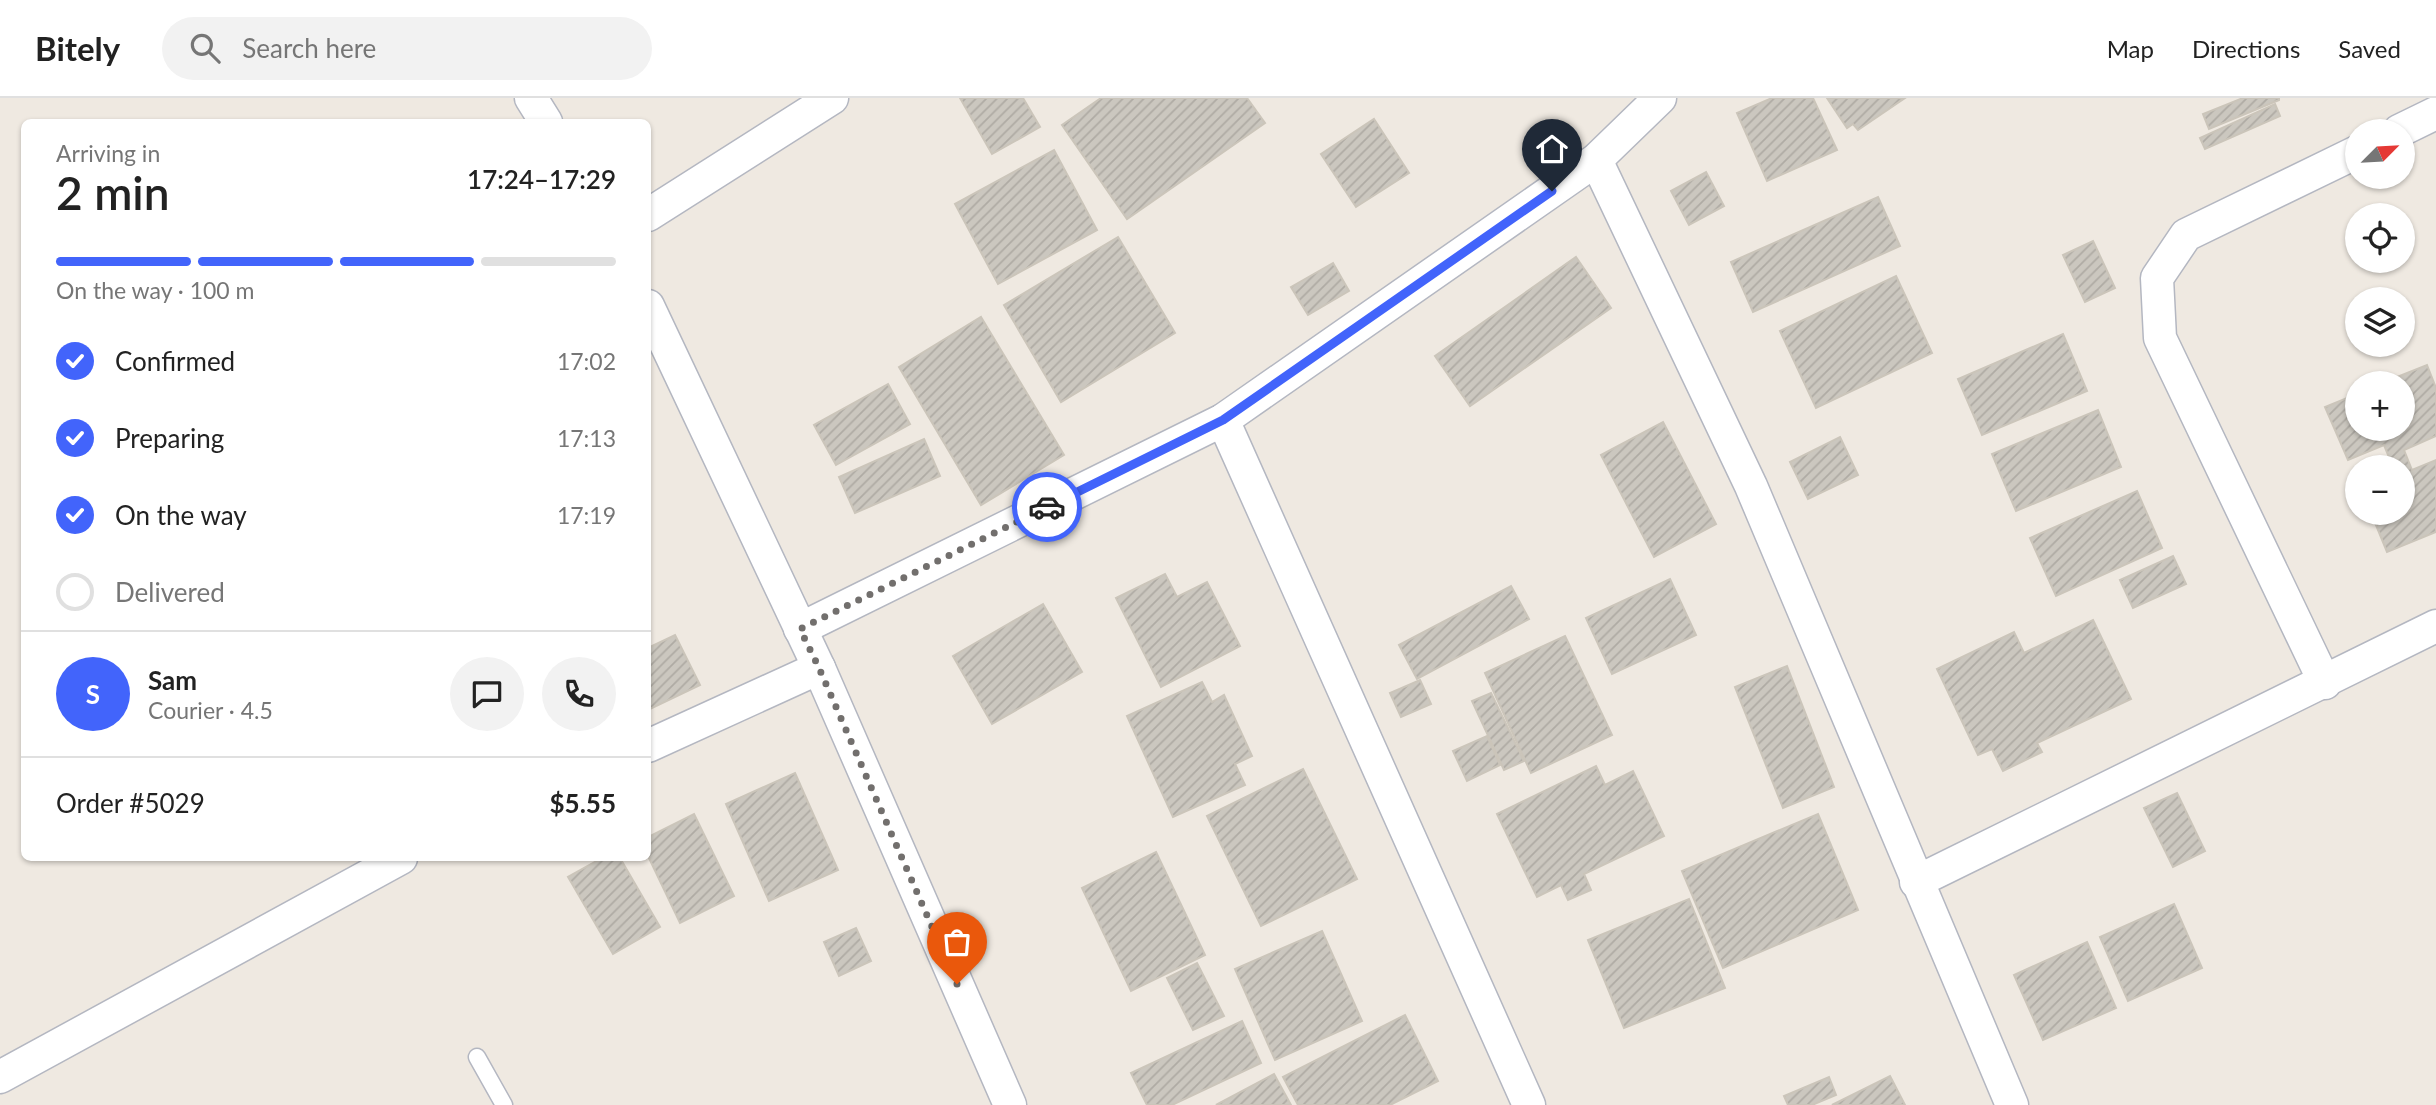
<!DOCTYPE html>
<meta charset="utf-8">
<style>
:root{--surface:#fff;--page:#f2f2f2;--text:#222;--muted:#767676;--line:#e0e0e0;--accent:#4264fb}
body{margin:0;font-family:Lato,sans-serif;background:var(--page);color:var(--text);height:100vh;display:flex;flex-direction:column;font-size:26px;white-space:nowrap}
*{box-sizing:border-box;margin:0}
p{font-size:23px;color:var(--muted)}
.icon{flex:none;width:38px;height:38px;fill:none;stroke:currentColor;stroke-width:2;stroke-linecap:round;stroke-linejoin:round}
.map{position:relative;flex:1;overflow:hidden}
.panel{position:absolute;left:21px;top:21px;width:630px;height:742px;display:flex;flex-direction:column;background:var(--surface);border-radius:10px;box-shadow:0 2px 5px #0004}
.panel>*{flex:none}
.needle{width:46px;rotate:66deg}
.buttons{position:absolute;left:2345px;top:21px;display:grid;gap:14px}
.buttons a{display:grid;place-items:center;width:70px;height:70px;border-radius:50%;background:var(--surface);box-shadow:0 2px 5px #0004;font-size:35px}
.pin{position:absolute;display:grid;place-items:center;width:60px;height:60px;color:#fff;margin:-72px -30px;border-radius:50% 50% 50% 0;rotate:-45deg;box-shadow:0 0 7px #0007}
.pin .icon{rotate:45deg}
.courier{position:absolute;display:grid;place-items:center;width:70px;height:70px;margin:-35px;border:5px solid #4264fb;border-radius:50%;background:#fff;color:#222;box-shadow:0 2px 9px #0007}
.head em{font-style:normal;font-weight:600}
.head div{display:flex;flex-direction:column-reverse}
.head{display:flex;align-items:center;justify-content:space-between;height:119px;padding:0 35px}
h1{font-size:46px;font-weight:600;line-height:52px}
.bar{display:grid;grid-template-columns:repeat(4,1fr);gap:10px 7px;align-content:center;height:84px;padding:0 35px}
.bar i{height:9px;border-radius:5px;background:var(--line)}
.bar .current{background:var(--accent)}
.bar p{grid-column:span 4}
.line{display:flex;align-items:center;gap:18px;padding:0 35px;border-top:2px solid var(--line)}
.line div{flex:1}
.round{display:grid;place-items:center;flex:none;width:74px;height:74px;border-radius:37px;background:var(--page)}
ol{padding:0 35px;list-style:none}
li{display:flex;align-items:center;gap:21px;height:77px}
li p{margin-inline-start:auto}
li .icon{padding:7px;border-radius:50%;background:var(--accent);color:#fff;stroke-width:4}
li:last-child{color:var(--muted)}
li i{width:38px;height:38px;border:4px solid var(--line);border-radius:50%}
header{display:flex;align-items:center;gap:42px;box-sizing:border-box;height:98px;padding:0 35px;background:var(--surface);border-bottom:2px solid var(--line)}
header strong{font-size:33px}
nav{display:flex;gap:38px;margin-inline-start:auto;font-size:24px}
.search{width:490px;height:63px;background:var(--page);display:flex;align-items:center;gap:18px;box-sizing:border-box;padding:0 24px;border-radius:38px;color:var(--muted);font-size:26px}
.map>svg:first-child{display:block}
.building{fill:url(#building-hatch);stroke:#cbc5ba;stroke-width:2}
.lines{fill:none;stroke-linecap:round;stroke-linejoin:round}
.lane-casing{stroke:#b4b7c1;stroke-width:19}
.street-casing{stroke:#b4b7c1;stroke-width:35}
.lane{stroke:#fff;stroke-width:16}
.street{stroke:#fff;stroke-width:32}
.done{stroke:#726f6d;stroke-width:7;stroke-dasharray:0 12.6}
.route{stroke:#4264fb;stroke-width:9}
</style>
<header>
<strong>Bitely</strong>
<div class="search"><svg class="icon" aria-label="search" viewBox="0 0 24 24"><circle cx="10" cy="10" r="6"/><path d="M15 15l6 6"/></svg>Search here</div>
<nav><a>Map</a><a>Directions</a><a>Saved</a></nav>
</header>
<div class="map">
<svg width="2436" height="1007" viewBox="0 0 2436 1007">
<defs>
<pattern id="building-hatch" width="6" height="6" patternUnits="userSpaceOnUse" patternTransform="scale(1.75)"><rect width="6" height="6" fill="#cbc7bf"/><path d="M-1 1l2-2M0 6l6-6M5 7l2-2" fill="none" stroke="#afaba4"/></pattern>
</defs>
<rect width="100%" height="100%" fill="#efe9e1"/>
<g class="building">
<polygon points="960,0 1023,0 1040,29 992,56"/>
<polygon points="1101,0 1247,0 1265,25 1127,121 1062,27"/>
<polygon points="1772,0 1813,0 1837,52 1767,83 1737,15"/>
<polygon points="1827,0 1905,0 1858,32 1853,26 1847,30"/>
<polygon points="2243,0 2279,0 2279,2 2209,31 2203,16"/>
<polygon points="2275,6 2280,18 2205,51 2200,40"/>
<polygon points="1374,21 1409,75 1356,109 1321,56"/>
<polygon points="1054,52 1097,132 998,186 955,106"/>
<polygon points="1706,74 1724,108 1689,127 1671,93"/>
<polygon points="1878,99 1900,148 1753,214 1731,164"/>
<polygon points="1118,139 1175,235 1061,304 1004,207"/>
<polygon points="2093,143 2115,190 2085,204 2063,157"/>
<polygon points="1576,159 1611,210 1470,308 1435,258"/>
<polygon points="1333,165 1349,193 1308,217 1291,189"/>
<polygon points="1896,178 1932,255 1816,310 1780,233"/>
<polygon points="981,219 1064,357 981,407 899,269"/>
<polygon points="2063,236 2087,293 1982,337 1958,281"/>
<polygon points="2427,267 2436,290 2436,338 2404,352 2412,372 2436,362 2436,434 2387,454 2371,415 2403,415 2403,369 2393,369 2384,347 2348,362 2325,309 2357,296 2357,331 2403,331 2403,285 2382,285"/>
<polygon points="888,286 910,326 836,367 814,327"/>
<polygon points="2098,312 2121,369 2016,413 1992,356"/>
<polygon points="1663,324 1716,426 1654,459 1601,357"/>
<polygon points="1840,339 1858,377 1808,401 1790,364"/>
<polygon points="924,341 940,378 855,415 839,379"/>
<polygon points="2137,393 2162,450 2056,498 2030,440"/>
<polygon points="2173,458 2186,486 2133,510 2120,482"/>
<polygon points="1165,476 1177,499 1207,484 1240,548 1161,589 1116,500"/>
<polygon points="1670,481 1696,537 1612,576 1586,520"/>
<polygon points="1511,488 1529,521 1417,581 1399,547"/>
<polygon points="1043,506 1082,574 992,626 953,558"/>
<polygon points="2093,522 2131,601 2037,645 2042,654 2003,673 1992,651 1978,657 1937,571 2014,534 2024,555"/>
<polygon points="675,537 700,587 648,612 648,550"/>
<polygon points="1565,538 1612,637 1531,675 1485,575"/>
<polygon points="1787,568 1834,689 1783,710 1735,589"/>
<polygon points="1420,582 1431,606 1401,619 1390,595"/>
<polygon points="1202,584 1212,604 1224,597 1252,658 1235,666 1245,687 1173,719 1127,618"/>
<polygon points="1491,595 1524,663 1504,672 1472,603"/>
<polygon points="1487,638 1500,667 1467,683 1453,653"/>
<polygon points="1596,668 1605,687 1633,673 1664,738 1584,776 1591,792 1568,802 1561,787 1537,799 1497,716"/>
<polygon points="1303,671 1357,781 1261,828 1207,718"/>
<polygon points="795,675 838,772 769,803 726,706"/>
<polygon points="2177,695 2205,753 2173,769 2144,710"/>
<polygon points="694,716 734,798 680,825 648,758 648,739"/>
<polygon points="1818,716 1858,812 1723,870 1682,773"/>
<polygon points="1156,754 1205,857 1131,893 1082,790"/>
<polygon points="602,760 620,760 660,829 613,856 568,779"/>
<polygon points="1689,801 1725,890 1624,930 1588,842"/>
<polygon points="2174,806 2202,870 2128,903 2100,839"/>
<polygon points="856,830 871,863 839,878 824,844"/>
<polygon points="1322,833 1362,923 1275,962 1235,871"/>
<polygon points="2087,844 2116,910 2043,942 2014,877"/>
<polygon points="1197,865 1224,918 1193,932 1167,880"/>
<polygon points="1405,917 1438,983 1390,1007 1298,1007 1283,979"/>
<polygon points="1242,923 1261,965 1172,1007 1147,1007 1131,975"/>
<polygon points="1274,976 1291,1007 1216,1007"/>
<polygon points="1890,978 1905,1007 1832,1007"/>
<polygon points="1829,979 1836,997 1812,1007 1788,1007 1784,998"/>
</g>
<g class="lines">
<g class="lane-casing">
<polyline id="lane" points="477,959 504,1007"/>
</g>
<g class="street-casing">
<g id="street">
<polyline points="531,0 546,24"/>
<polyline points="2399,33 2436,15"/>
<polyline points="1596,62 1751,388 2012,1007"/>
<polyline points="648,117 832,0"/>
<polyline points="648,208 819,570 1010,1007"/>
<polyline points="1223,322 1529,1007"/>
<polyline points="800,531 1223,322 1596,62 1660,0"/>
<polyline points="2325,585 2160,240 2157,180 2186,137 2357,54"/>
<polyline points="648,648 819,570"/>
<polyline points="1916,784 2436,528"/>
<polyline points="0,979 401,760"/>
</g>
</g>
<use href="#lane" class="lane"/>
<use href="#street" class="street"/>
</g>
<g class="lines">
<polyline class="done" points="957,886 819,570 800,531 1047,409"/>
<polyline class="route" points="1047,409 1223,322 1552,93"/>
</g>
</svg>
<div class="buttons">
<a><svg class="needle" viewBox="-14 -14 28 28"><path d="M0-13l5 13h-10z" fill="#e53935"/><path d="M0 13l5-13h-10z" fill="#767676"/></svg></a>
<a><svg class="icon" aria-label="locate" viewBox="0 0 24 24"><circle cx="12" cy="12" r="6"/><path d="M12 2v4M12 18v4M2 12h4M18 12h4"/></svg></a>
<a><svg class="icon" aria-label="layers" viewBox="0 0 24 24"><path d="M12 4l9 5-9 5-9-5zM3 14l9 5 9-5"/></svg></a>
<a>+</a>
<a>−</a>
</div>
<div class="pin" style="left:957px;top:886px;background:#ea580c"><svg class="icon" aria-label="bag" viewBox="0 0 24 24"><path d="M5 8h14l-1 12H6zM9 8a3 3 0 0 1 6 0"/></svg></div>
<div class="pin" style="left:1552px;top:93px;background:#1f2937"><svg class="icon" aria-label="home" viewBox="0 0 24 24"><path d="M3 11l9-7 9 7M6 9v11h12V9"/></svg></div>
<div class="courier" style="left:1047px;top:409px"><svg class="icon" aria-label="car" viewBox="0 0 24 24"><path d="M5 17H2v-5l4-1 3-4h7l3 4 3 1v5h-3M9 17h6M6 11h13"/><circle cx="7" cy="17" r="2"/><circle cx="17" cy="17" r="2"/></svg></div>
<section class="panel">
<div class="head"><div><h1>2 min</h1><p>Arriving in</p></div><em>17:24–17:29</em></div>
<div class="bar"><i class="current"></i><i class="current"></i><i class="current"></i><i></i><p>On the way · 100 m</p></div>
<ol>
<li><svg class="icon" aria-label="check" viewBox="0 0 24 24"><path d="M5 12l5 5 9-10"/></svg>Confirmed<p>17:02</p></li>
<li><svg class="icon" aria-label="check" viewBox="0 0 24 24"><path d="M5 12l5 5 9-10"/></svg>Preparing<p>17:13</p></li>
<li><svg class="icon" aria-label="check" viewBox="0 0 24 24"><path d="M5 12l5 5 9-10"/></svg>On the way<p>17:19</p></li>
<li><i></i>Delivered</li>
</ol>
<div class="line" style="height:126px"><b class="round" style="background:var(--accent);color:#fff">S</b><div><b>Sam</b><p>Courier · 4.5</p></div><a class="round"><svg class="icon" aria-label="chat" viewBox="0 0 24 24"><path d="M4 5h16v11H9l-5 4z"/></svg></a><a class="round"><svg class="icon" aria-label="phone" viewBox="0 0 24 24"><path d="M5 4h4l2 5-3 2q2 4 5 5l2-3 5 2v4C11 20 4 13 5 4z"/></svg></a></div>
<div class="line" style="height:91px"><div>Order #5029</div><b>$5.55</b></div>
</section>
</div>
